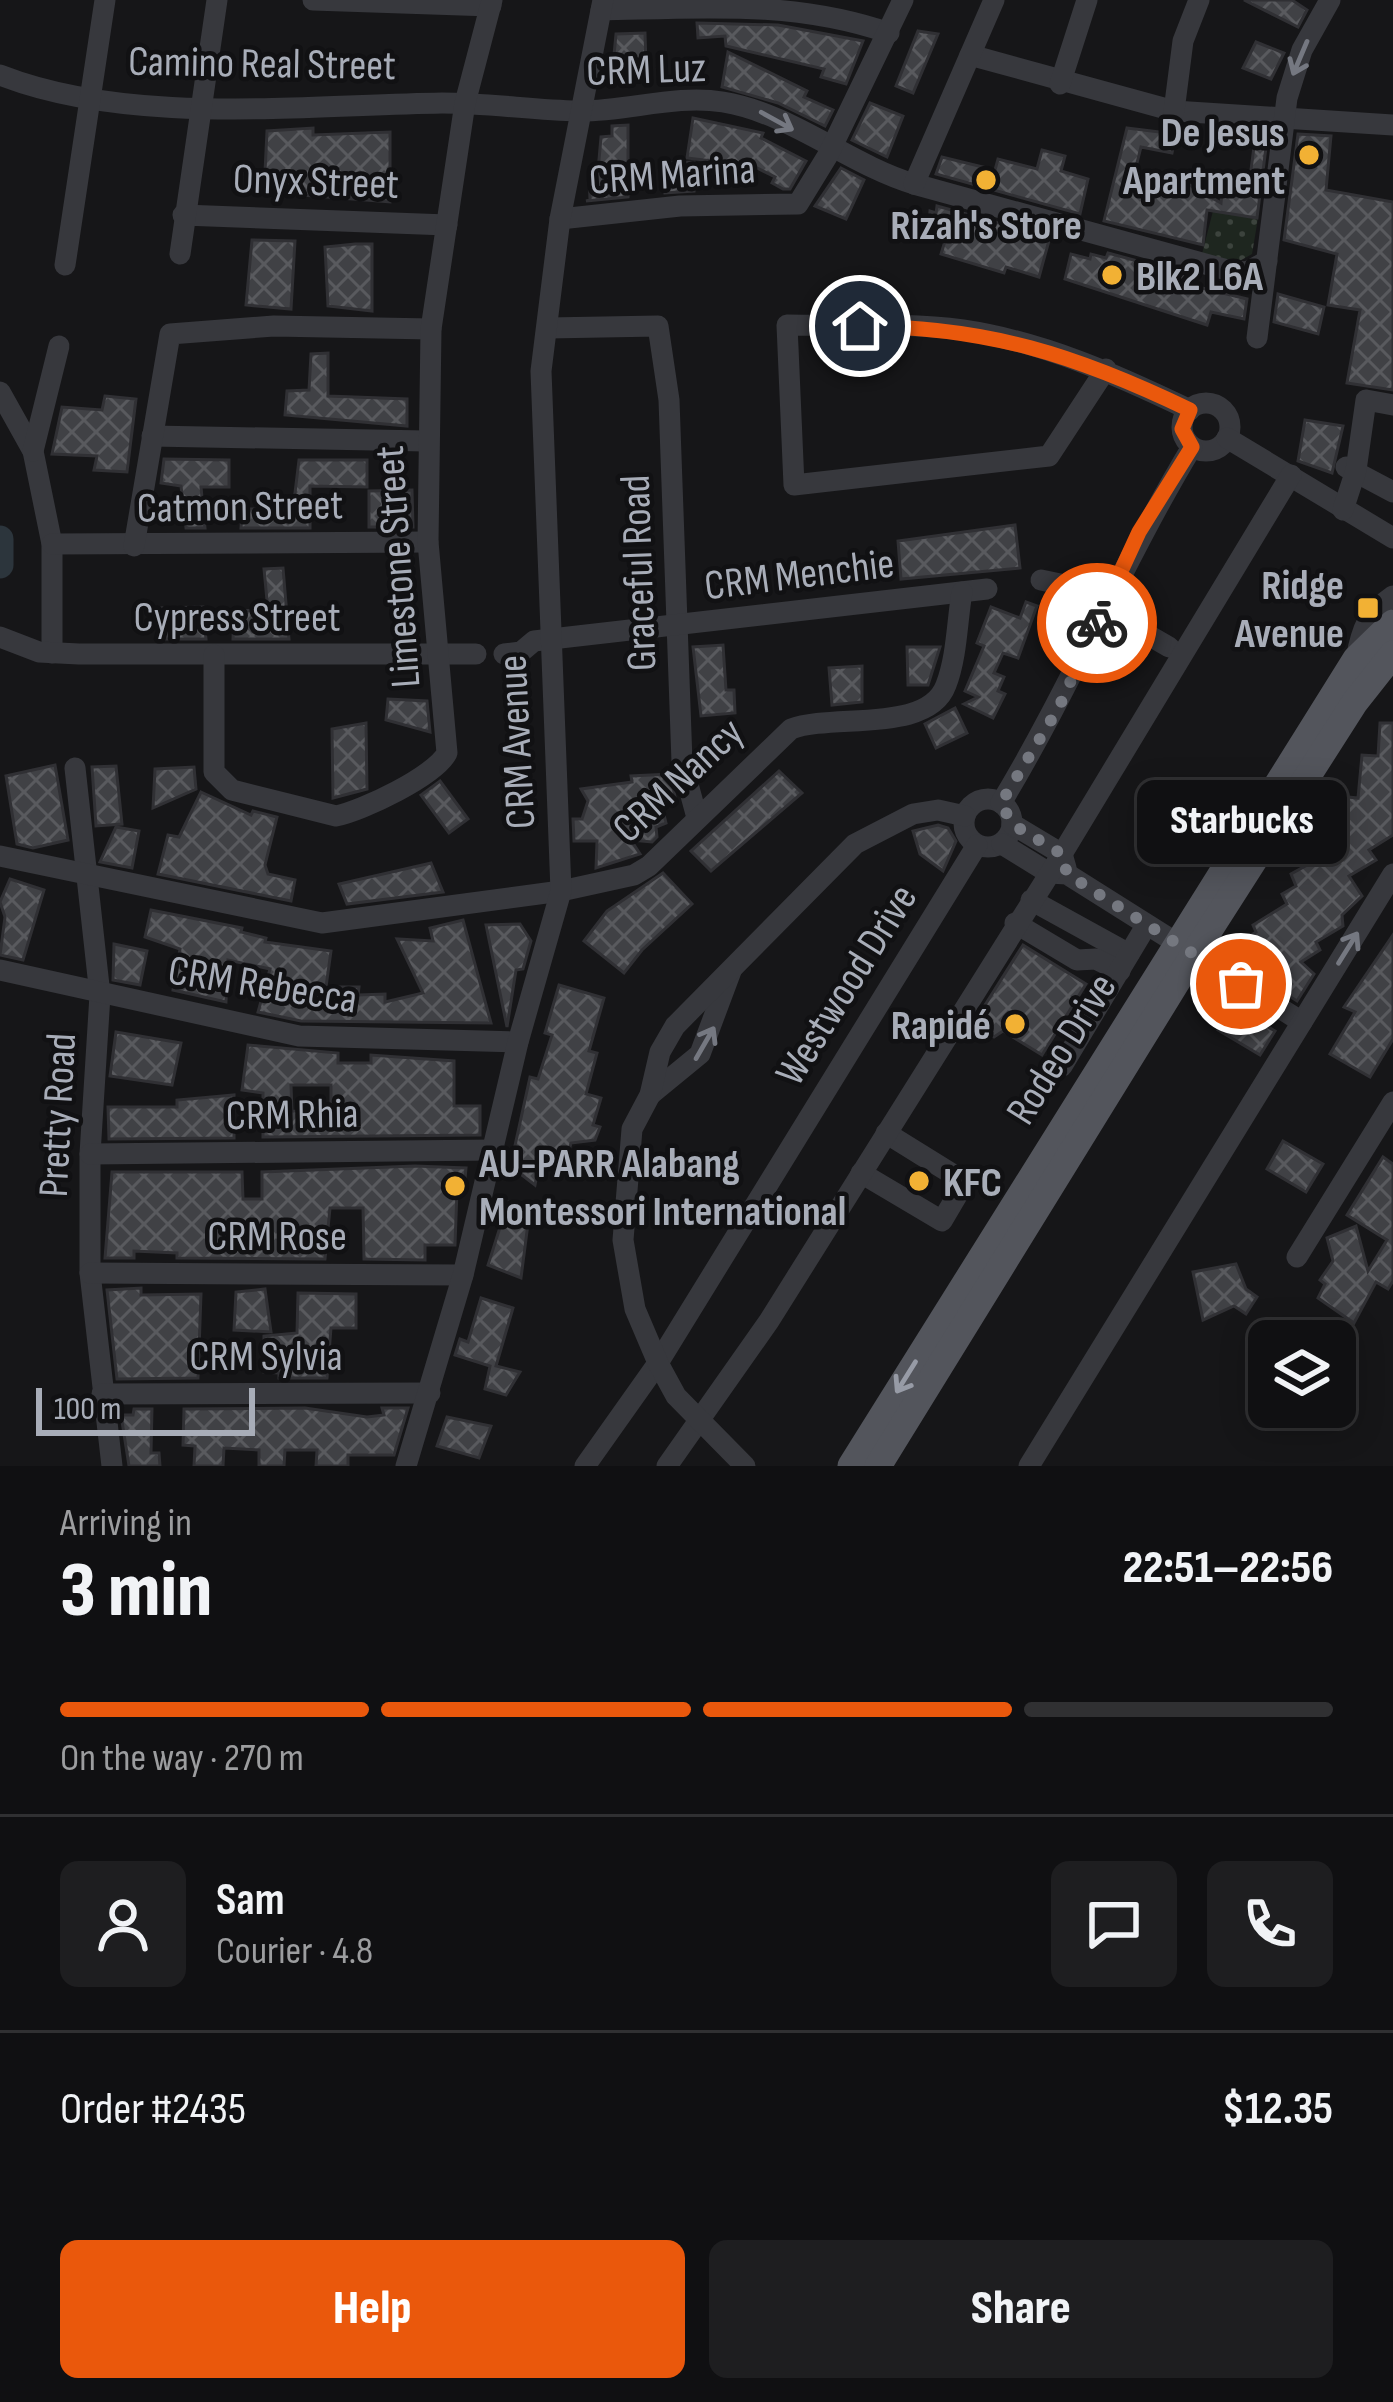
<!DOCTYPE html>
<meta charset="utf-8">
<style>
:root{--surface:#101012;--page:#1e1e20;--text:#f1f3f6;--muted:#9c9d9f;--line:#303032;--accent:#ea580c}
body{margin:0;font-family:"Sofia Sans Condensed",sans-serif;background:var(--page);color:var(--text);height:100vh;display:flex;flex-direction:column;font-size:45px;white-space:nowrap}
*{box-sizing:border-box;margin:0}
p{font-size:39px;color:var(--muted)}
.icon{flex:none;width:66px;height:66px;fill:none;stroke:currentColor;stroke-width:2;stroke-linecap:round;stroke-linejoin:round}
.map{position:relative;height:1466px;overflow:hidden}
.sheet{display:flex;flex-direction:column;background:var(--surface);flex:1}
.sheet>*{flex:none}
.buttons{position:absolute;left:1248px;top:1320px;display:grid;gap:24px}
.buttons a{display:grid;place-items:center;width:108px;height:108px;border-radius:18px;background:var(--surface);box-shadow:0 6px 30px #0003,0 0 0 3px var(--line);font-size:60px}
.scale{position:absolute;left:36px;bottom:30px;width:219px;box-sizing:border-box;padding-left:12px;border:6px solid #a8adb8;border-top:0;font-size:33px;line-height:42px;white-space:nowrap;color:#a8adb8;-webkit-text-stroke:9px #111113;paint-order:stroke}
.pin{position:absolute;display:grid;place-items:center;width:102px;height:102px;color:#fff;margin:-51px;border:6px solid #fff;border-radius:50%;box-shadow:0 3px 12px #0007}
.courier{position:absolute;display:grid;place-items:center;width:120px;height:120px;margin:-60px;border:9px solid #ea580c;border-radius:50%;background:#fff;color:#222;box-shadow:0 3px 15px #0007}
.bubble{position:absolute;height:84px;border-radius:18px;background:var(--surface);box-shadow:0 6px 30px #0003,0 0 0 3px var(--line);font-size:39px;font-weight:800;line-height:84px;text-align:center}
.overview em{font-style:normal;font-weight:800}
.overview div{display:flex;flex-direction:column-reverse}
.overview{display:flex;align-items:center;justify-content:space-between;height:204px;padding:0 60px}
h1{font-size:78px;font-weight:800;line-height:90px}
.bar{display:grid;grid-template-columns:repeat(4,1fr);gap:18px 12px;align-content:center;height:144px;padding:0 60px}
.bar i{height:15px;border-radius:9px;background:var(--line)}
.bar .on{background:var(--accent)}
.bar p{grid-column:span 4}
.line{display:flex;align-items:center;gap:30px;padding:0 60px;border-top:3px solid var(--line)}
.line div{flex:1}
.round{display:grid;place-items:center;flex:none;width:126px;height:126px;border-radius:18px;background:var(--page)}
.primary-button{display:flex;gap:24px;margin-top:auto;padding:24px 60px}
.primary-button a{flex:1;height:138px;border-radius:18px;background:var(--accent);color:#fff;font-size:48px;font-weight:800;line-height:138px;text-align:center}
.primary-button a+a{background:var(--page);color:var(--text)}
.map>svg:first-child{display:block}
.garden{fill:url(#garden-dots)}
.lines{fill:none;stroke-linecap:round;stroke-linejoin:round}
.river{stroke:#2c353c;stroke-width:27}
.building{fill:url(#building-cross-hatch);stroke:#303034;stroke-width:3;fill-rule:evenodd}
.minor{stroke:#37383d;stroke-width:21}
.major{stroke:#53555c;stroke-width:27}
.oneway{stroke:#757881}
.oneway2{stroke:#979ba6}
.done{stroke:#757880;stroke-width:12;stroke-dasharray:0 21.6}
.route{stroke:#ea580c;stroke-width:15}
.poi-dot{fill:#f2b134;stroke:#111113;stroke-width:4.5}
.labels{text-anchor:middle;stroke-width:9;stroke-linejoin:round;paint-order:stroke}
.street-label{font-size:42px;fill:#a8adb8;stroke:#111113}
.poi-label{font-size:42px;font-weight:bold;fill:#a8adb8;stroke:#111113;text-anchor:end}
</style>
<div class="map">
<svg width="1393" height="1466" viewBox="0 0 1393 1466">
<defs>
<pattern id="garden-dots" width="8" height="8" patternUnits="userSpaceOnUse" patternTransform="scale(3)"><rect width="8" height="8" fill="#1e261f"/><path d="M2 2h.1M6 6h.1" fill="none" stroke="#3c433d" stroke-width="1.8" stroke-linecap="round"/></pattern>
<pattern id="building-cross-hatch" width="8" height="8" patternUnits="userSpaceOnUse" patternTransform="scale(3)"><rect width="8" height="8" fill="#404145"/><path d="M0 0l8 8M0 8l8-8" fill="none" stroke="#595a5e"/></pattern>
</defs>
<rect width="100%" height="100%" fill="#161618"/>
<polygon class="garden" points="1213,211 1258,218 1252,254 1236,263 1202,254"/>
<g class="lines">
<polyline class="river" points="0,539 0,565"/>
</g>
<g class="building">
<polygon points="1244,0 1292,0 1307,10 1298,27"/>
<polygon points="697,23 778,25 863,41 846,84 821,77 824,69 726,46 725,36 698,38"/>
<polygon points="918,31 938,34 913,93 896,86"/>
<polygon points="645,33 646,64 613,65 616,34"/>
<polygon points="1256,42 1284,53 1271,79 1243,68"/>
<polygon points="728,52 807,91 804,97 833,110 825,126 778,103 722,87"/>
<polygon points="870,103 903,116 887,157 852,140"/>
<polygon points="693,118 763,133 761,138 806,161 790,189 783,189 772,183 775,177 753,166 687,158"/>
<polygon points="628,125 628,197 586,201 590,200 589,172 598,171 601,137 612,136 612,126"/>
<polygon points="313,128 313,135 390,132 390,202 264,192 267,131"/>
<polygon points="1127,128 1176,134 1172,153 1141,147 1135,171 1186,183 1221,203 1222,192 1248,193 1256,131 1268,132 1257,218 1207,210 1203,245 1104,221"/>
<polygon points="1298,134 1331,136 1326,190 1393,202 1393,390 1347,383 1360,310 1328,305 1337,254 1284,240"/>
<polygon points="1042,150 1065,156 1061,171 1088,179 1080,214 936,174 942,157 995,170 998,159 1037,169"/>
<polygon points="694,162 694,191 665,193 665,163"/>
<polygon points="841,168 864,180 846,219 815,206"/>
<polygon points="937,206 1050,237 1039,277 1006,267 1004,273 941,254 949,228 929,223 930,211 936,213"/>
<polygon points="252,240 295,241 291,309 246,305"/>
<polygon points="355,244 372,244 372,311 328,306 325,247"/>
<polygon points="1108,253 1193,276 1190,285 1247,299 1244,319 1211,312 1207,325 1065,279 1071,254 1090,259 1091,254 1106,258"/>
<polygon points="1278,294 1324,307 1318,334 1274,322"/>
<polygon points="328,353 328,396 407,399 407,426 285,415 287,391 309,390 311,354"/>
<polygon points="105,396 136,399 127,472 94,470 97,456 52,454 62,407 102,410"/>
<polygon points="1305,420 1343,426 1332,473 1298,461"/>
<polygon points="164,459 229,460 229,487 201,487 205,528 186,528 181,486 161,483"/>
<polygon points="299,460 367,460 367,487 310,486 310,528 241,528 242,509 293,509"/>
<polygon points="412,490 413,527 369,527 369,491"/>
<polygon points="1015,525 1020,568 901,579 898,541"/>
<polygon points="283,568 289,639 233,639 234,610 268,611 264,569"/>
<polygon points="1026,602 1037,606 1018,658 1003,653 994,673 1004,677 998,691 1005,694 993,718 964,704 978,697 965,691 984,646 977,643 991,607 1020,618"/>
<polygon points="203,607 206,639 159,639 156,608"/>
<polygon points="723,645 726,690 734,690 735,713 701,716 693,647"/>
<polygon points="907,647 940,647 928,685 908,685"/>
<polygon points="862,666 862,702 832,705 829,668"/>
<polygon points="388,699 427,701 430,732 386,720"/>
<polygon points="955,708 967,733 936,748 925,724"/>
<polygon points="366,723 367,789 333,798 332,729"/>
<polygon points="1380,723 1393,723 1393,835 1369,850 1376,860 1349,876 1362,896 1342,915 1343,926 1316,942 1320,950 1301,962 1314,974 1297,1001 1278,989 1262,963 1255,975 1244,968 1254,950 1247,938 1256,932 1253,925 1287,904 1282,894 1296,886 1291,874 1309,864 1301,853 1335,832 1338,796 1358,798 1362,755 1378,756"/>
<polygon points="55,765 68,840 33,848 17,844 6,776"/>
<polygon points="116,766 122,824 96,826 92,767"/>
<polygon points="194,767 196,789 153,808 155,769"/>
<polygon points="779,771 802,793 711,871 691,851"/>
<polygon points="670,774 676,801 661,802 666,823 656,827 657,837 652,842 631,840 640,854 596,868 597,841 574,841 573,819 582,819 588,801 581,789 632,782 631,776"/>
<polygon points="440,781 468,819 449,833 421,795"/>
<polygon points="201,792 251,815 253,811 277,817 265,865 268,874 295,880 291,901 158,874 168,835 179,837"/>
<polygon points="938,825 948,828 956,841 943,871 920,854 913,831"/>
<polygon points="116,827 139,831 132,868 100,862"/>
<polygon points="431,863 443,892 347,904 339,884"/>
<polygon points="663,873 692,904 642,950 624,973 584,941 607,911"/>
<polygon points="10,879 44,890 23,960 0,955 5,917 0,902"/>
<polygon points="151,910 242,928 241,932 266,938 265,942 331,951 326,987 359,987 358,995 385,994 385,1002 423,993 397,939 433,941 430,928 463,920 491,1023 301,1021 258,1012 270,969 228,960 226,1002 173,990 180,949 145,937"/>
<polygon points="520,924 531,941 523,969 516,970 507,1027 486,925"/>
<polygon points="1393,935 1393,1039 1370,1077 1330,1054 1355,1012 1344,1007"/>
<polygon points="114,944 147,951 140,985 113,980"/>
<polygon points="1023,945 1086,984 1042,1055 1003,1031 994,1037 973,1024"/>
<polygon points="559,985 604,998 589,1051 597,1053 586,1094 601,1098 593,1125 600,1127 595,1140 571,1143 569,1151 552,1156 541,1154 535,1185 505,1162 514,1150 530,1077 538,1079 552,1035 545,1033"/>
<polygon points="1232,1006 1275,1031 1260,1055 1218,1030"/>
<polygon points="116,1032 181,1043 172,1085 110,1076"/>
<path d="M 248,1045 L 338,1053 L 338,1063 L 371,1063 L 371,1055 L 454,1061 L 454,1106 L 480,1106 L 480,1135 L 263,1137 L 263,1093 L 242,1090 ZM 291,1085 L 331,1085 L 331,1112 L 292,1111 Z"/>
<polygon points="234,1095 234,1138 109,1139 108,1107 177,1107 177,1100"/>
<polygon points="1283,1141 1323,1164 1306,1192 1267,1169"/>
<polygon points="1383,1157 1393,1164 1393,1281 1388,1289 1376,1282 1354,1323 1318,1298 1325,1284 1320,1280 1333,1261 1327,1238 1356,1226 1368,1271 1387,1240 1347,1215"/>
<polygon points="415,1166 466,1168 464,1190 457,1191 455,1245 425,1245 425,1260 364,1259 363,1208 330,1208 325,1259 177,1258 177,1253 134,1251 134,1258 105,1258 112,1172 242,1172 243,1199 262,1199 262,1172"/>
<polygon points="508,1202 530,1208 521,1278 488,1265"/>
<polygon points="1236,1264 1246,1289 1257,1297 1246,1314 1234,1306 1203,1320 1193,1272"/>
<polygon points="141,1288 141,1295 201,1294 198,1378 117,1379 107,1290"/>
<polygon points="265,1289 271,1332 234,1330 236,1292"/>
<polygon points="298,1293 356,1294 356,1328 331,1328 327,1378 279,1378 279,1373 264,1372 264,1336 297,1333"/>
<polygon points="481,1298 513,1308 496,1366 520,1372 506,1395 485,1389 490,1366 455,1355 460,1339 468,1342"/>
<polygon points="305,1408 367,1417 384,1415 382,1408 408,1408 394,1455 348,1455 348,1466 316,1466 317,1450 285,1450 284,1466 259,1466 259,1450 224,1448 223,1466 194,1466 195,1446 183,1445 184,1409"/>
<polygon points="134,1409 152,1409 151,1453 159,1453 160,1466 129,1466 121,1415 133,1415"/>
<polygon points="447,1417 491,1426 479,1458 437,1446"/>
</g>
<g class="lines">
<g class="minor">
<polyline points="313,0 491,6"/>
<path d="M 601,10 C 700,8 794,0 889,33"/>
<polyline points="970,55 1174,111 1393,125"/>
<path d="M 0,75 C 130,126 304,105 442,103 C 488,103 533,110 578,111 C 626,112 675,94 723,102 C 791,113 848,164 914,184 L 1231,271 L 1247,272 L 1267,261"/>
<polyline points="1060,84 1087,0"/>
<polyline points="1174,111 1183,41 1199,0"/>
<polyline points="914,184 994,0"/>
<polyline points="183,215 447,225"/>
<polyline points="560,219 680,206 798,204 828,155 903,0"/>
<polyline points="180,254 217,0"/>
<polyline points="65,265 105,0"/>
<polyline points="548,328 658,326 669,400 682,762 696,814"/>
<polyline points="1257,338 1287,98 1302,50 1330,0"/>
<path d="M 1106,369 L 1049,456 L 794,485 L 787,325 C 845,326 906,322 963,330 C 1044,342 1117,375 1190,410"/>
<polyline points="0,392 33,451 52,544 52,653"/>
<circle cx="1206" cy="427" r="24"/>
<polyline points="152,436 426,441"/>
<polyline points="1227,438 1393,538"/>
<polyline points="33,451 59,346"/>
<polyline points="1346,467 1393,492"/>
<polyline points="1343,510 1356,470 1366,400 1393,405"/>
<polyline points="52,544 428,542"/>
<polyline points="134,546 170,334 274,326 431,329"/>
<polyline points="1041,580 1060,584 1169,647"/>
<polyline points="0,637 39,652 79,654 476,654"/>
<polyline points="504,654 521,652 534,641 987,589"/>
<path d="M 214,655 L 214,772 L 232,790 L 336,816 C 362,811 435,776 447,753 L 428,542 L 431,329 L 465,103 L 492,0"/>
<path d="M 1356,659 C 1362,628 1367,614 1393,596"/>
<polyline points="75,768 100,995 90,1154 90,1273 112,1466"/>
<circle cx="988" cy="823" r="24"/>
<path d="M 1001,803 C 1071,687 1122,563 1192,447"/>
<polyline points="1012,824 1062,854 1066,868"/>
<polyline points="1002,844 1049,873 1067,874 1302,1022"/>
<path d="M 0,856 L 322,923 L 561,891 L 634,875 L 649,866 L 791,729 C 833,713 928,734 946,685 C 957,657 957,621 962,592"/>
<polyline points="1031,900 1129,954"/>
<polyline points="1015,923 1077,960 1096,959 1120,971"/>
<polyline points="0,970 299,1036 518,1042"/>
<polyline points="1062,1066 1146,926"/>
<polyline points="650,1095 700,1054 731,971"/>
<polyline points="90,1154 495,1150"/>
<polyline points="861,1173 942,1221 965,1182 886,1133"/>
<polyline points="1297,1257 1393,1102"/>
<polyline points="90,1273 463,1275"/>
<polyline points="102,1394 430,1393"/>
<polyline points="406,1466 463,1275 518,1042 561,891 541,371 560,219 603,0"/>
<polyline points="585,1466 658,1363 977,845"/>
<polyline points="667,1466 769,1321 1062,854 1291,475"/>
<polyline points="745,1466 676,1396 658,1363 635,1309 623,1240 632,1129 650,1095 660,1052 675,1026 855,844 913,814 938,810 965,816"/>
<polyline points="1029,1466 1393,874"/>
</g>
<g class="major">
<polyline points="851,1466 1356,659 1393,623"/>
<polyline points="878,1466 1194,954 1355,702 1393,654"/>
</g>
</g>
<defs><path id="oneway-shaft" d="M-6 0H5M1.5-3L5.5 0L1.5 3" fill="none" stroke-width="1.6" stroke-linecap="round" stroke-linejoin="round" transform="scale(3)"/></defs>
<g class="oneway">
<use href="#oneway-shaft" transform="translate(1300 58) rotate(113)"/>
<use href="#oneway-shaft" transform="translate(777 121) rotate(29)"/>
<use href="#oneway-shaft" transform="translate(1348 948) rotate(-58)"/>
<use href="#oneway-shaft" transform="translate(705 1043) rotate(-60)"/>
</g>
<use class="oneway2" href="#oneway-shaft" transform="translate(906 1377) rotate(122)"/>
<g class="lines">
<polyline class="done" points="1097,623 1059,707 1001,803 1012,824 1062,854 1067,874 1241,984"/>
<path class="route" d="M 860,326 C 988,327 1076,355 1190,410 L 1182,429 L 1192,447 L 1139,532 L 1097,623"/>
</g>
<g class="poi-dot">
<circle cx="1309" cy="155" r="12"/>
<circle cx="986" cy="180" r="12"/>
<circle cx="1112" cy="275" r="12"/>
<rect x="1356" y="596" width="24" height="24" rx="6"/>
<circle cx="1015" cy="1024" r="12"/>
<circle cx="919" cy="1181" r="12"/>
<circle cx="455" cy="1186" r="12"/>
</g>
<g class="labels">
<g class="street-label">
<text transform="translate(262 62) rotate(1)" y="15">Camino Real Street</text>
<text transform="translate(646 68) rotate(-2)" y="15">CRM Luz</text>
<text transform="translate(672 173) rotate(-4)" y="15">CRM Marina</text>
<text transform="translate(316 180) rotate(2)" y="15">Onyx Street</text>
<text transform="translate(240 505) rotate(-1)" y="15">Catmon Street</text>
<text transform="translate(396 567) rotate(-94)" y="15">Limestone Street</text>
<text transform="translate(637 573) rotate(-92)" y="15">Graceful Road</text>
<text transform="translate(799 573) rotate(-7)" y="15">CRM Menchie</text>
<text x="237" y="631">Cypress Street</text>
<text transform="translate(515 742) rotate(-93)" y="15">CRM Avenue</text>
<text transform="translate(677 779) rotate(-43)" y="15">CRM Nancy</text>
<text transform="translate(263 983) rotate(9)" y="15">CRM Rebecca</text>
<text transform="translate(845 984) rotate(-58)" y="15">Westwood Drive</text>
<text transform="translate(1060 1048) rotate(-58)" y="15">Rodeo Drive</text>
<text transform="translate(292 1113) rotate(-1)" y="15">CRM Rhia</text>
<text transform="translate(56 1115) rotate(-87)" y="15">Pretty Road</text>
<text x="277" y="1250">CRM Rose</text>
<text x="266" y="1370">CRM Sylvia</text>
</g>
<g class="poi-label">
<text x="1285" y="146">De Jesus<tspan x="1285" dy="48">Apartment</tspan></text>
<text x="986" y="239" text-anchor="middle">Rizah's Store</text>
<text x="1136" y="290" text-anchor="start">Blk2 L6A</text>
<text x="1344" y="599">Ridge<tspan x="1344" dy="48">Avenue</tspan></text>
<text x="991" y="1039">Rapidé</text>
<text x="479" y="1177" text-anchor="start">AU-PARR Alabang<tspan x="479" dy="48">Montessori International</tspan></text>
<text x="943" y="1196" text-anchor="start">KFC</text>
</g>
</g>
</svg>
<div class="buttons">
<a><svg class="icon" aria-label="layers" viewBox="0 0 24 24"><path d="M12 4l9 5-9 5-9-5zM3 14l9 5 9-5"/></svg></a>
</div>
<div class="scale">100 m</div>
<div class="pin" style="left:1241px;top:984px;background:#ea580c"><svg class="icon" aria-label="bag" viewBox="0 0 24 24"><path d="M5 8h14l-1 12H6zM9 8a3 3 0 0 1 6 0"/></svg></div>
<div class="pin" style="left:860px;top:326px;background:#1f2937"><svg class="icon" aria-label="home" viewBox="0 0 24 24"><path d="M3 11l9-7 9 7M6 9v11h12V9"/></svg></div>
<div class="courier" style="left:1097px;top:623px"><svg class="icon" aria-label="bike" viewBox="0 0 24 24"><circle cx="6" cy="16" r="4"/><circle cx="18" cy="16" r="4"/><path d="M6 16l4-8h5l3 8M10 8l3 8H6M13 5h3"/></svg></div>
<div class="bubble" style="left:1137px;top:780px;width:210px">Starbucks</div>
</div>
<section class="sheet">
<div class="overview"><div><h1>3 min</h1><p>Arriving in</p></div><em>22:51–22:56</em></div>
<div class="bar"><i class="on"></i><i class="on"></i><i class="on"></i><i></i><p>On the way · 270 m</p></div>
<div class="line" style="height:216px"><a class="round"><svg class="icon" aria-label="person" viewBox="0 0 24 24"><circle cx="12" cy="8" r="4"/><path d="M4 21q1-7 8-7t8 7"/></svg></a><div><b>Sam</b><p>Courier · 4.8</p></div><a class="round"><svg class="icon" aria-label="chat" viewBox="0 0 24 24"><path d="M4 5h16v11H9l-5 4z"/></svg></a><a class="round"><svg class="icon" aria-label="phone" viewBox="0 0 24 24"><path d="M5 4h4l2 5-3 2q2 4 5 5l2-3 5 2v4C11 20 4 13 5 4z"/></svg></a></div>
<div class="line" style="height:156px"><div>Order #2435</div><b>$12.35</b></div>
<div class="primary-button"><a>Help</a><a>Share</a></div>
</section>
